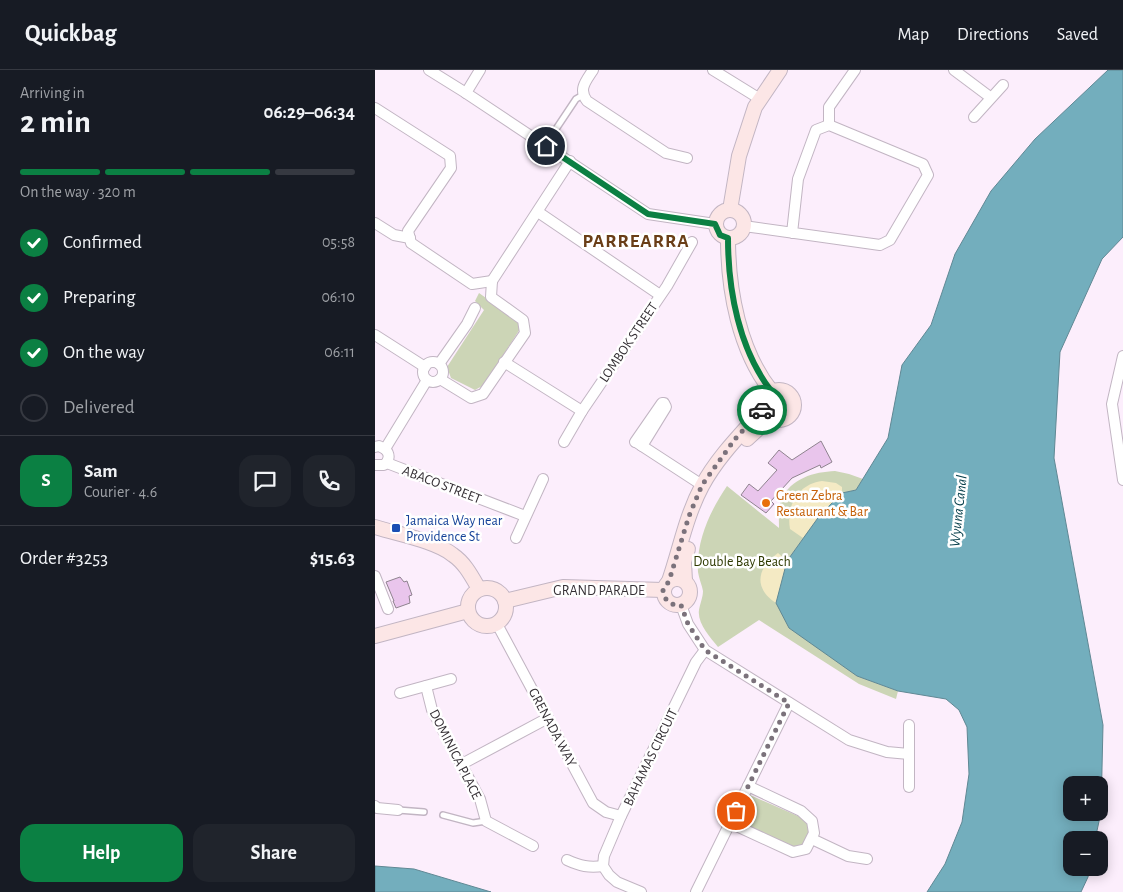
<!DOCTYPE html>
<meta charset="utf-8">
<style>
:root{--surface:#171b24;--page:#20242c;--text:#f1f3f6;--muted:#9ea1a6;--line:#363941;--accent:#0b8043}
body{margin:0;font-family:"Alegreya Sans",sans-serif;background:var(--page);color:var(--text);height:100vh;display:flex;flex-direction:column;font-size:19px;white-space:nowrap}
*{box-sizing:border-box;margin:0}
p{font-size:16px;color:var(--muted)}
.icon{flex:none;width:28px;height:28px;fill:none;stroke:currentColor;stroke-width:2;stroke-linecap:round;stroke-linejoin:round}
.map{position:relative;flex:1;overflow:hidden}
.sheet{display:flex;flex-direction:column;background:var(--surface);width:375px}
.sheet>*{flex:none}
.tools{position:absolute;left:688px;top:706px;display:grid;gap:10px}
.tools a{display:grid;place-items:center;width:45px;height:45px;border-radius:10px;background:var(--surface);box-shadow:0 2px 12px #0003;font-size:25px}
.pin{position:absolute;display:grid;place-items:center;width:42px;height:42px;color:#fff;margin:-21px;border:2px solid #fff;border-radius:50%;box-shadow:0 1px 5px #0007}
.courier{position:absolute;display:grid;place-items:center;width:50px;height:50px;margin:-25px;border:4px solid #0b8043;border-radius:50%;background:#fff;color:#222;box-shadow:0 1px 6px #0007}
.head em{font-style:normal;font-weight:700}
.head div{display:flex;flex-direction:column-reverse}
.head{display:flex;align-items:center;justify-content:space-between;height:85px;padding:0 20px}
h1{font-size:32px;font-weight:700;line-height:38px}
.bar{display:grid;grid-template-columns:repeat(4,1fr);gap:8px 5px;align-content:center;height:60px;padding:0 20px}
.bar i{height:6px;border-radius:4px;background:var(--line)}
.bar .active{background:var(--accent)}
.bar p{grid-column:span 4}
.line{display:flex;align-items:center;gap:12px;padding:0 20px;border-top:1px solid var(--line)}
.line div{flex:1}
.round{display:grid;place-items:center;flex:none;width:52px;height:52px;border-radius:15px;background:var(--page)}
ol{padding:0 20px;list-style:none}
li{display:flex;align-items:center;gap:15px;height:55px}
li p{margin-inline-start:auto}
li .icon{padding:5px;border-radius:50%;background:var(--accent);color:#fff;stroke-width:4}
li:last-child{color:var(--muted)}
li i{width:28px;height:28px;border:2px solid var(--line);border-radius:50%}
.action{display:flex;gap:10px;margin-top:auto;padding:10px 20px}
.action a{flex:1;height:58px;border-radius:15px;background:var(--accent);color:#fff;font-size:20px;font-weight:700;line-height:58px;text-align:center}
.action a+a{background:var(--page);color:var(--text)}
header{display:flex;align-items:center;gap:30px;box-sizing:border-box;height:70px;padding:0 25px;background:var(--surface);border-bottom:1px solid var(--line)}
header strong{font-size:24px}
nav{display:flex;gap:28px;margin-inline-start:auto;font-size:18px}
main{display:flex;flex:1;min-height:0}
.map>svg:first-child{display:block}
.green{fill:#ccd5b6}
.sand{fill:#f4eac4}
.water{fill:#73aebd;stroke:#608894;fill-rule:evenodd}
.building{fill:#e9c5ec;stroke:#8f838f}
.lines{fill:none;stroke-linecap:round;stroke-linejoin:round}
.lane-casing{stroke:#c2b5c3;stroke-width:8}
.street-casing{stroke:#c2b5c3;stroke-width:12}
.secondary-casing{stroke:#c2b5c3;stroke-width:16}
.lane{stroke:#fff;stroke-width:5}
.street{stroke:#fff;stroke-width:10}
.secondary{stroke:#fce6e6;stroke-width:14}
.done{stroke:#7b727b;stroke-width:5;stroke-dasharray:0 9}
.route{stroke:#0b8043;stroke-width:6}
.food-dot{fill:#e8710a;stroke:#fff;stroke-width:2}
.transit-dot{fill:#1a4fb4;stroke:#fff;stroke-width:2}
.labels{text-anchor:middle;stroke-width:5;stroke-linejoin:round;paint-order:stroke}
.street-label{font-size:14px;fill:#353035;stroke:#fff}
.food-label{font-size:14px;fill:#c56008;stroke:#fff;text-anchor:start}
.transit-label{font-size:14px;fill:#164399;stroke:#fff;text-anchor:start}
.park-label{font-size:14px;fill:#2f3a02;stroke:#fff}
.water-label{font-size:15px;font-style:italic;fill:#0b424e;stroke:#fff}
.district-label{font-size:19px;font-weight:bold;letter-spacing:1px;fill:#6a3e17;stroke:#fff}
</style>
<header>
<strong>Quickbag</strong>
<nav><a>Map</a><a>Directions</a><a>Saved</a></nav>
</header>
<main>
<section class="sheet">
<div class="head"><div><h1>2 min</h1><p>Arriving in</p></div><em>06:29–06:34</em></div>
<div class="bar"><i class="active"></i><i class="active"></i><i class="active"></i><i></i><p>On the way · 320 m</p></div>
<ol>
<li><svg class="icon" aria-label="check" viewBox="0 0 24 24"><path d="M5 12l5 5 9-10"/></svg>Confirmed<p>05:58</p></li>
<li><svg class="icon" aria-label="check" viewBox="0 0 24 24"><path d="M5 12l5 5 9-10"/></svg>Preparing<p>06:10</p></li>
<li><svg class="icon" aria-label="check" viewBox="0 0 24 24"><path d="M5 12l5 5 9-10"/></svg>On the way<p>06:11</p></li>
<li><i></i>Delivered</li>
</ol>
<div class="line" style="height:90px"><b class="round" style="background:var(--accent);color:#fff">S</b><div><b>Sam</b><p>Courier · 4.6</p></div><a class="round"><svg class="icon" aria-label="chat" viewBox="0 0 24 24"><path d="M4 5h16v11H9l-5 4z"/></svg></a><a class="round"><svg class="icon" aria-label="phone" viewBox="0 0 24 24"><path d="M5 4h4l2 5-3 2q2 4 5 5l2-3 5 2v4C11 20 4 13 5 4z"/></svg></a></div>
<div class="line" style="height:65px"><div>Order #3253</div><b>$15.63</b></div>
<div class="action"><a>Help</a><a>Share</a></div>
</section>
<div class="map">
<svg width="748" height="822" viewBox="0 0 748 822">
<rect width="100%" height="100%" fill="#fceefc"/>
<g class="green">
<polygon points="104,223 142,250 145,259 109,315 100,320 76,308 72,297 109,240 100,231"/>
<path d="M 460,401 L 474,404 L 488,409 L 481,420 L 467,423 L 445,445 L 412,491 L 401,533 L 482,606 L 523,621 L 521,629 L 484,614 L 384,550 L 343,577 C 335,567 322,553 324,540 C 325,534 328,527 328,521 C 327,515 324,509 323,502 C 321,471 335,441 352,416 L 404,458 C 404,449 403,439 406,430 C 416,408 439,402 460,401 Z"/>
<path d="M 375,725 L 432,750 C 435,765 434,773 420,779 L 362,751 Z"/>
</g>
<g class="sand">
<path d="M 447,411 L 461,413 L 467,417 L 467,423 L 445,445 L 428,468 L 415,459 C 411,436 423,414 447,411 Z"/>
<path d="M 403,483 L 412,491 L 401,533 C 378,518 382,498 403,483 Z"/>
</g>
<g class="water">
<path d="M 733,0 L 748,0 L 748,167 L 727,189 L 685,282 L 679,388 L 728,655 L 726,742 L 720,770 L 696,770 L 696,798 L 715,798 L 713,807 L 706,822 L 552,822 L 570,794 L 587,752 L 594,704 L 592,657 L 584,640 L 571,629 L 523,621 L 482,606 L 414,558 L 401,533 L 412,491 L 445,445 L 467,423 L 481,420 L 513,368 L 527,295 L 556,255 L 580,184 L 616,121 L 660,69 ZM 696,715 L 724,715 L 724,742 L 696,742 Z"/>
<polygon points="0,796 39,799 116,822 0,822"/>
</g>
<g class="building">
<polygon points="446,371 457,392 446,398 445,395 417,408 396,431 399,434 391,443 366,425 374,414 383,421 402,400 393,393 404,380 417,390"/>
<polygon points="25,507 29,512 32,511 37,525 34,526 35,533 21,538 18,531 19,531 11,512"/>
</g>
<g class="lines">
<g class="lane-casing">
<g id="lane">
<polyline points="179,62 201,29 208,25"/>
<polyline points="23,740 49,742"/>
<polyline points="68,745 98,753 111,751"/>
</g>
</g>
<g class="street-casing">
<g id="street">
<polyline points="54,0 91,23 273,144 340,154"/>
<path d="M 218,0 C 211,11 203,19 212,31 L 291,83 L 312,88"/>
<polyline points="338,0 385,29"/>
<polyline points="579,0 615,27"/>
<polyline points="91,23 105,0"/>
<polyline points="0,38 75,86 76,98 33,161 36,173 97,214 117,211"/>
<polyline points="599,47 628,15"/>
<polyline points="454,55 454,37 480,0"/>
<polyline points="163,142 285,225"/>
<polyline points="0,153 19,165 35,168"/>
<polyline points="369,156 505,175 515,170 553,105 548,94 454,55 441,60 423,109 417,163"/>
<polyline points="117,211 195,91"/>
<polyline points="0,265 50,297"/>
<polyline points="748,286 737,334 748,410"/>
<polyline points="129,292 207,341"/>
<circle cx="58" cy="302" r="10"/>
<polyline points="64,294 92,254 100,238"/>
<polyline points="65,309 96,328 108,324 150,263 148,250 116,227 117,211"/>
<polyline points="189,372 207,341 292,216 317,172"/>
<polyline points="260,372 287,333 289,333 291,337 267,376"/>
<polyline points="261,372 327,415"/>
<path d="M 0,377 L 4,376 L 10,379 C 15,384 15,390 9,395 L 0,395"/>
<polyline points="10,379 52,310"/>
<polyline points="12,393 150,446"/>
<polyline points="141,468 168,409"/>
<polyline points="0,506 13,539"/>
<polyline points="306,535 313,554 330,580 474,670 512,682 534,684"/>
<polyline points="122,554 218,733 231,742 246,746"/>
<polyline points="51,616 57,640 105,729 111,751 158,776"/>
<polyline points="25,623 76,609"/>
<polyline points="534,655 534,717"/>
<polyline points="87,694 173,648"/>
<polyline points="0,736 2,738 23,740"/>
<polyline points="355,753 418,782 431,779 439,763 437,751 426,741 373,716"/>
<polyline points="437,769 473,786 492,789"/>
<path d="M 192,790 C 205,796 214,798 228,796"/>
<polyline points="266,822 242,812 234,805 228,796 229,786 246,746 321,592 330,580"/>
<polyline points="321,822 414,633"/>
</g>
</g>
<g class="secondary-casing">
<g id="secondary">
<circle cx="355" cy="154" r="14"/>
<polyline points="355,140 364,86 380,37 405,0"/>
<path d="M 353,168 C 353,220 364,281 397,322"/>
<circle cx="404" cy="335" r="15"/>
<polyline points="372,369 384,358 403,350"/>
<path d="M 0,457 C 22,464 61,471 78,485 C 90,493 97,507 104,519"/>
<circle cx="302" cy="522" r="13"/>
<path d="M 294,511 C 305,479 311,446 327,416 C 343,386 368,362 390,337"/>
<polyline points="310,511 309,492 313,479"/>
<circle cx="112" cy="537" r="19"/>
<polyline points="130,531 188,517 288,520"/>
<polyline points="0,566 93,541"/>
</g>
</g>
<use href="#lane" class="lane"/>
<use href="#street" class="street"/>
<use href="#secondary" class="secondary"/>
</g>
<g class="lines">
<path class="done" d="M 361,741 L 414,633 L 330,580 L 313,554 L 306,535 C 296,536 289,531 288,520 L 294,511 L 314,446 L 327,415 L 360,369 L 387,340"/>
<path class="route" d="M 171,76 L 273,144 L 340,154 L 345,165 L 353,168 C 353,220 364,280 397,322 C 390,328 392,335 387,340"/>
</g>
<circle class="food-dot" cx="391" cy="433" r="5"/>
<rect class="transit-dot" x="16" y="453" width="10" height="10" rx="2.5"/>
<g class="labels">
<g class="street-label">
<text transform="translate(253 272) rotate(-56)" y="5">LOMBOK STREET</text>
<text transform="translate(67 414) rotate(21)" y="5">ABACO STREET</text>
<text x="224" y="525">GRAND PARADE</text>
<text transform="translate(178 657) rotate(62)" y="5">GRENADA WAY</text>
<text transform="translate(81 684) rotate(63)" y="5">DOMINICA PLACE</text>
<text transform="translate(275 687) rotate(-64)" y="5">BAHAMAS CIRCUIT</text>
</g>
<g class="food-label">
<text x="401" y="430">Green Zebra<tspan x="401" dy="16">Restaurant &amp; Bar</tspan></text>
</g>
<g class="transit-label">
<text x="31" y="455">Jamaica Way near<tspan x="31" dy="16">Providence St</tspan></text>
</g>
<g class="park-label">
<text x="367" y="496">Double Bay Beach</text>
</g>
<g class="water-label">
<text transform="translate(583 441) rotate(-84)" y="5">Wyuna Canal</text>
</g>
<g class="district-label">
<text x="261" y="177">PARREARRA</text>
</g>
</g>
</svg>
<div class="tools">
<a>+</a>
<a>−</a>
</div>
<div class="pin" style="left:361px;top:741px;background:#ea580c"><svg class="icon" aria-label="bag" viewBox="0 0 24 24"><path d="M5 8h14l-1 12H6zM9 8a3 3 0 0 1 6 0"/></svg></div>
<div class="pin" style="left:171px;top:76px;background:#1f2937"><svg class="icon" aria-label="home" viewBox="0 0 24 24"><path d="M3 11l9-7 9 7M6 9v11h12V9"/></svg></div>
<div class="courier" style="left:387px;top:340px"><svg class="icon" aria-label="car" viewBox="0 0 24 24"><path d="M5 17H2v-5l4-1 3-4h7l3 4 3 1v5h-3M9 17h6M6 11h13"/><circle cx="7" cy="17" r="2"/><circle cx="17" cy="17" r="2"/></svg></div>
</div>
</main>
